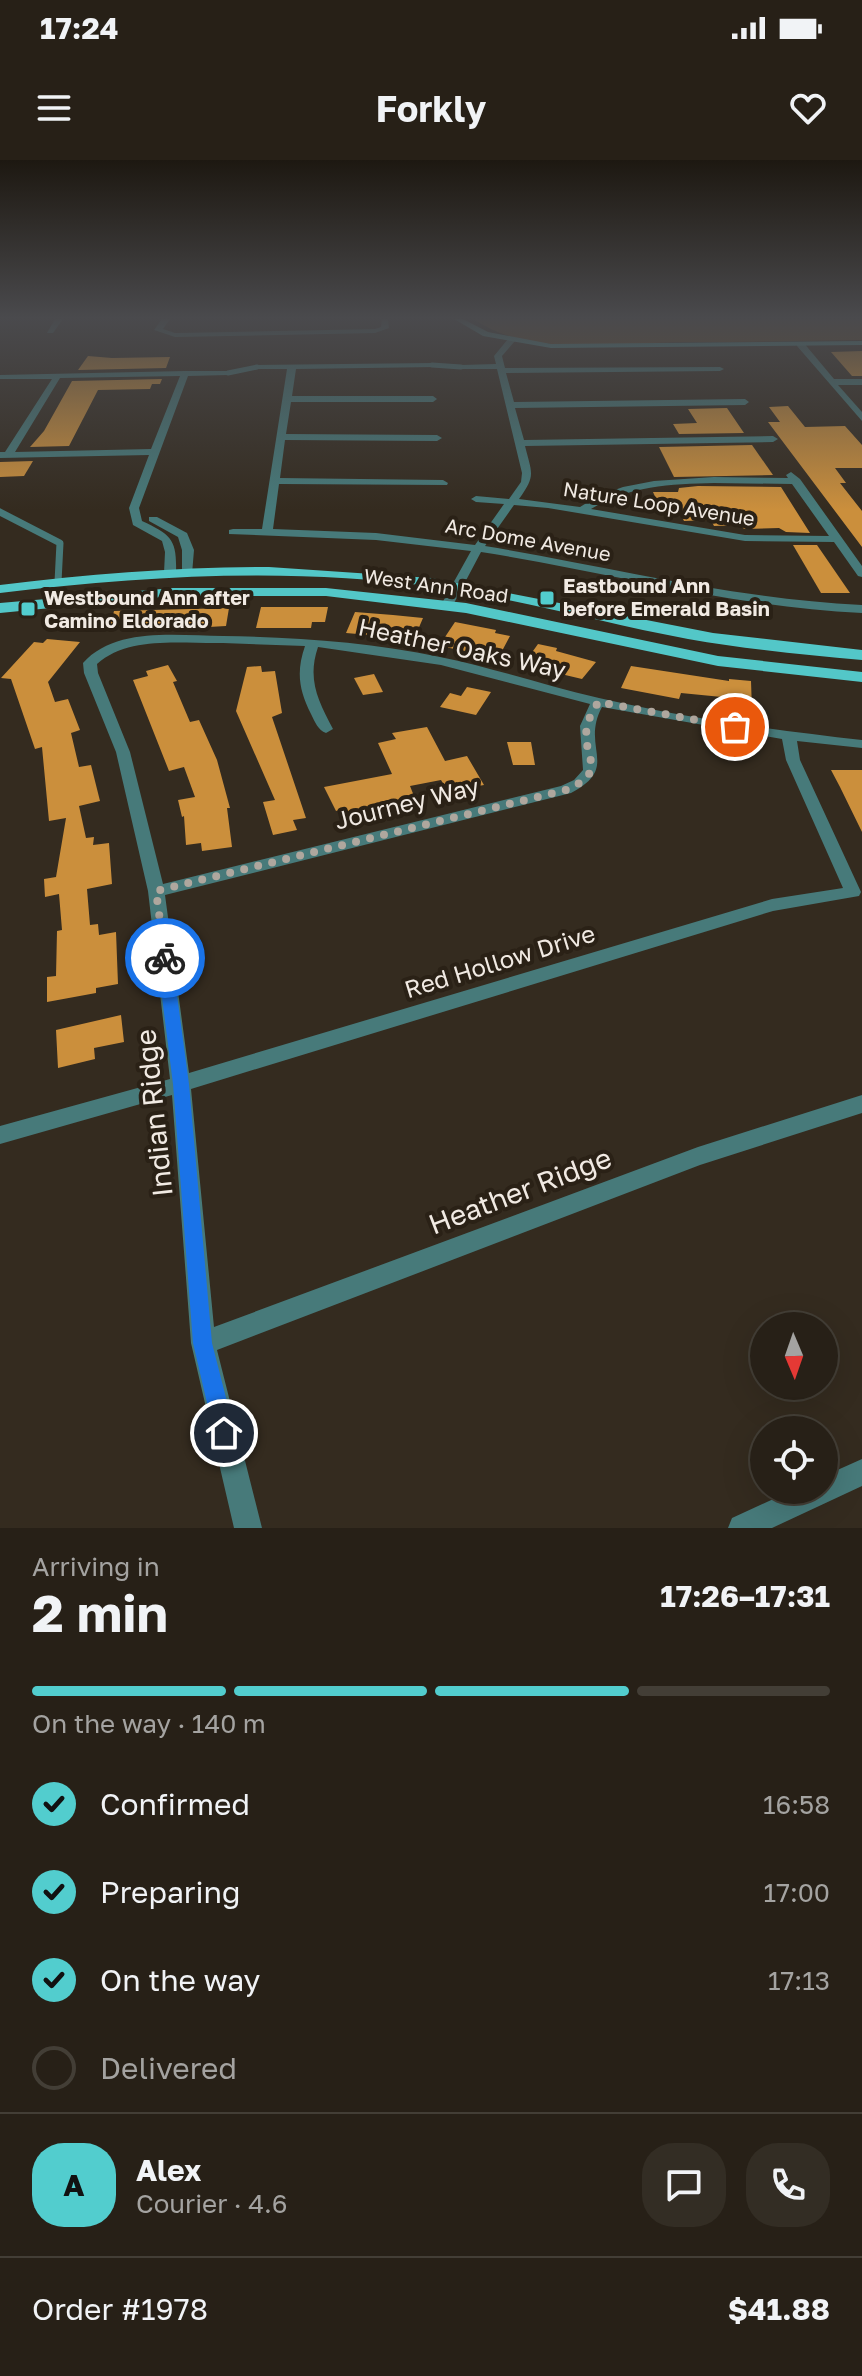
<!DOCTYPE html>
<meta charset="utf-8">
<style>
:root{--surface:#272017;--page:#332d24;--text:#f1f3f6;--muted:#a4a3a1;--line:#433e36;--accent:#52cdce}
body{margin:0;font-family:"Golos Text",sans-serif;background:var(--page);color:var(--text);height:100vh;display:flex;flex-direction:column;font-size:30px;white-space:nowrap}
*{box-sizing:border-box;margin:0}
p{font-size:26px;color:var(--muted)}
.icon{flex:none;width:44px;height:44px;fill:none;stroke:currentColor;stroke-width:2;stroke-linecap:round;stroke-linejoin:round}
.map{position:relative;height:1368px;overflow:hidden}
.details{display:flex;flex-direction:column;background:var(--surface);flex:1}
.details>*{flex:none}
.needle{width:52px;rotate:178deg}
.fabs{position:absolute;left:750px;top:1152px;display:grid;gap:16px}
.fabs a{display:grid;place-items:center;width:88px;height:88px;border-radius:50%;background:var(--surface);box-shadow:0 8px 32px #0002,0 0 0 2px var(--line);font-size:40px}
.pin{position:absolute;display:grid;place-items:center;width:68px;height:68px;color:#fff;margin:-34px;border:4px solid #fff;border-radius:50%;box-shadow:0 2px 8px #0007}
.courier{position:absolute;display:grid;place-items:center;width:80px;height:80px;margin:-40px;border:6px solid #1a73e8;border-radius:50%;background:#fff;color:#222;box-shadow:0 2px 10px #0007}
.overview em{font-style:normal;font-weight:700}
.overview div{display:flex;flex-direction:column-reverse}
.overview{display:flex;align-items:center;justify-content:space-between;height:136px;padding:0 32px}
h1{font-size:52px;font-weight:700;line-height:60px}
.bar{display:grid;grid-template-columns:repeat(4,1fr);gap:12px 8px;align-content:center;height:96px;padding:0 32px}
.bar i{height:10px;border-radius:6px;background:var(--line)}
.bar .on{background:var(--accent)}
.bar p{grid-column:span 4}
.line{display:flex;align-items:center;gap:20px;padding:0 32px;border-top:2px solid var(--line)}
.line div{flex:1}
.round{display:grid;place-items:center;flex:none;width:84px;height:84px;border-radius:32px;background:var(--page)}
ol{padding:0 32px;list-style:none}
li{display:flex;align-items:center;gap:24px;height:88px}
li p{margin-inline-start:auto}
li .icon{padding:8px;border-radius:50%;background:var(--accent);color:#111;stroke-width:4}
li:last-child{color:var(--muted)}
li i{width:44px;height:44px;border:4px solid var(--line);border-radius:50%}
.status{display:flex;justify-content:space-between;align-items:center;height:56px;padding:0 40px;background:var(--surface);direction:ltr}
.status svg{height:22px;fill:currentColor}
header{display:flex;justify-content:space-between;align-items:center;height:104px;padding:0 32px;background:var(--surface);font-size:36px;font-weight:700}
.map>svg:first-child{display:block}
.green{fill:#6c4c21}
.building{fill:#cb8f3c}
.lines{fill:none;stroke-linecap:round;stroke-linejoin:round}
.lane-far1{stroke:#477a7a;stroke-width:5}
.lane{stroke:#477a7a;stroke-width:7}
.street{fill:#477a7a;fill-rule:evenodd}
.secondary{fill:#4fa5a6;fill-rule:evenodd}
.primary{fill:#53c7c8;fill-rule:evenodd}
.route{fill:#1a73e8}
.done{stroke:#afa79e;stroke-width:8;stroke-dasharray:0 14.4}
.poi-dot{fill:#52cdce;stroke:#2a2116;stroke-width:3}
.labels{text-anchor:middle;stroke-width:8;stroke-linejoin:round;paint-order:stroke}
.far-street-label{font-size:20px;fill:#f1eae3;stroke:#2a2116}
.far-poi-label{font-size:20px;font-weight:bold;fill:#f1eae3;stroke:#2a2116;text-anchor:start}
.street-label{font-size:24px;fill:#f1eae3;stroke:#2a2116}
.near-street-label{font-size:28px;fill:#f1eae3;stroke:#2a2116}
</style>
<div class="status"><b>17:24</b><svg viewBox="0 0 49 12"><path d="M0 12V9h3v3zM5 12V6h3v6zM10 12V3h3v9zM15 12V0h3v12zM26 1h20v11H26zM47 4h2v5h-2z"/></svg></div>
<header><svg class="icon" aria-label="menu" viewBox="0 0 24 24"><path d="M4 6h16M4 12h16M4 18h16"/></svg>Forkly<svg class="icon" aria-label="heart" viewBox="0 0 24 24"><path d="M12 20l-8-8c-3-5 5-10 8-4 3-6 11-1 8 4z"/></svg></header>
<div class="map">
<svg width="862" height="1368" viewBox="0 0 862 1368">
<rect width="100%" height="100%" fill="#342b1f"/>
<path class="green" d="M 473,159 L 862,159 L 862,180 C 802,181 743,182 683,182 C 617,183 531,198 473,159 Z"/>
<g class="building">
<polygon points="862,191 862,216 852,216 831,192"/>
<polygon points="88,196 112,198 170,197 166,208 78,210"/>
<polygon points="162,219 160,224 152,224 150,229 98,230 69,286 30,287 44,271 72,221"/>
<polygon points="788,246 805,267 845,266 862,285 862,308 835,308 846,323 840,323 862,351 862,387 768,262 780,262 769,247"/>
<polygon points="727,248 744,273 679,274 673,264 697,263 688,249"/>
<polygon points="752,285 773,315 674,317 659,287"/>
<polygon points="33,301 24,316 0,317 0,302"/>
<polygon points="698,326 781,327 810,373 786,372 779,368 744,369 741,365 714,366 711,360 684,361 678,348 660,348 653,332 678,332 679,328"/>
<polygon points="793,385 817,385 850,433 821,433"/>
<polygon points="261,447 328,447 325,462 312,462 311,468 256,468"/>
<polygon points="229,448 226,466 123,472 125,466 110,467 114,451"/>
<polygon points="355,452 393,455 423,458 417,472 407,471 404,478 346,473"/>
<polygon points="455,462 496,470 495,473 510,476 502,491 491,489 487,495 439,486"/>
<polygon points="47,479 80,482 48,522 55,542 68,539 80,570 71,573 79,607 91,605 100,641 79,646 86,678 94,677 93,685 109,683 112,724 87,729 90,765 98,764 99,775 116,772 118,824 96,828 96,833 47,842 47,817 56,816 57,771 62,770 59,734 45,737 44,719 56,717 66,658 49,661 42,587 35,589 11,519 1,518 34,482 43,483"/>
<polygon points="538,484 557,488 556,491 596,502 582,519 523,505"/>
<polygon points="168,505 177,521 173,522 190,562 199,560 217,600 230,648 227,648 232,687 202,691 201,683 186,685 184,656 182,657 178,640 195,637 184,607 169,611 133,520 148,516 146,511"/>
<polygon points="261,506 262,512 275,511 282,553 272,557 306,658 293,660 297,670 273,675 263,642 275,640 236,551 247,507"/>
<polygon points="631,506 729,521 729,519 751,521 752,550 732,547 732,538 681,533 679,539 621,528"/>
<polygon points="374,514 383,532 363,535 354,518"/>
<polygon points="467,527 491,532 476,555 440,547 450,533 461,536"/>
<polygon points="427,567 445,601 467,596 484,625 462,629 457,622 444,625 441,620 410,626 416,641 351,657 346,648 336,651 324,627 392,614 378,583 396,579 392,573"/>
<polygon points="507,582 531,582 535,605 513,605"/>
<polygon points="831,610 862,610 862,672 840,627"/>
<polygon points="121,855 124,882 94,888 95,899 58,908 56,870"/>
</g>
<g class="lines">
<g class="lane-far1">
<polyline points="432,205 461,207"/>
<polyline points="228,213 257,207"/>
</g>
<polyline class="lane" points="0,352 60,383 58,422"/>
<g class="street">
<polygon points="55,159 63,159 53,173 47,173"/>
<polygon points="162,159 170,159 163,169 175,173 375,169 381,167 382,159 388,159 389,168 375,173 175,177 154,170"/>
<path d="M 508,179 L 515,181 L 502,196 L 505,208 L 720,207 L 724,209 L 720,211 L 506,213 L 514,242 L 745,239 L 749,242 L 745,245 L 515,248 L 524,280 L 773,276 L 778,279 L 773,282 L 525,286 C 532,314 536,315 519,339 L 580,347 L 598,336 L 623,327 L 654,321 L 714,317 L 788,318 L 786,315 L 791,312 L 800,319 L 862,406 L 862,417 L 858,416 L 834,382 L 745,381 L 548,348 L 514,345 L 485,386 C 611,407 734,439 862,445 L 862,453 C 732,447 609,412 481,392 L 453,445 L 447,449 L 441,445 L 471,391 L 376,380 L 229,374 L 229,370 L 233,369 L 262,369 L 287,209 L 257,209 L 254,205 L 432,203 L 435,207 L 296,209 L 292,236 L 433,236 L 437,239 L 433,242 L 291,242 L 286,274 L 437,275 L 442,278 L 437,281 L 285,280 L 280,318 L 443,320 L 448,323 L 447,325 L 279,324 L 273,369 L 376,373 L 475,385 L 504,344 L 476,342 L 471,339 L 476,336 L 509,339 L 521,322 L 522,313 L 497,209 L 461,209 L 457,207 L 461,205 L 496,204 L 494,196 ZM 714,323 L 792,324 L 829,376 L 745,375 L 591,349 C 628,326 671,324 714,323 Z"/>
<polygon points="797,182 803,182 834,219 862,219 862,225 838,225 862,252 862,261 797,186"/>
<path d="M 185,211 L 228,211 L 232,213 L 228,215 L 188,216 L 139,348 L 142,361 C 172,375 177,380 176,413 L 170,416 L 164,413 L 165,392 L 162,381 L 133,365 L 129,348 L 149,295 L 0,298 L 0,292 L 5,292 L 52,219 L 0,219 L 0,215 ZM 180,216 L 151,289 L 15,292 L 60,218 Z"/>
<polygon points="149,357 157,357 187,373 194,390 192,414 182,412 182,390 178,377 149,361"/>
<path d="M 223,476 C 296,477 369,482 440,497 C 494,508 546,526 599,538 C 685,558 774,570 862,580 L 862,588 L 797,581 L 800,600 L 861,732 L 859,736 L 773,751 L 191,929 L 214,1167 L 698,987 L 862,935 L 862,953 L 700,1005 L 217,1190 L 262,1368 L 234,1368 L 191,1183 L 172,935 L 0,984 L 0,966 L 170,919 L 148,731 L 116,592 L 84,513 L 83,503 C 116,466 179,476 223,476 ZM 223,483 L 305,486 C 296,512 299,530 311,554 C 315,562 318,570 326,573 L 333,569 C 318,541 307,519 318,487 L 441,505 L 590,544 L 580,566 L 583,610 L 574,620 L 561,626 L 163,724 L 130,592 L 98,513 L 97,504 C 129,475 183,484 223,483 ZM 602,547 L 782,579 L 786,600 L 843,728 L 772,739 L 189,913 L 165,735 L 571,633 C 621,607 580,588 602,547 Z"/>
<polygon points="862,1299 862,1326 772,1368 728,1368 732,1358 793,1330 824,1330 824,1316"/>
</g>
<polygon class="secondary" points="454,159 463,159 488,172 551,184 862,181 862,185 551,188 483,176"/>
<g class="primary">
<path d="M 269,407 L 431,418 L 713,473 L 862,490 L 862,500 C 804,495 746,489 688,479 C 603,463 520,439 434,427 C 289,407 144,416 0,433 L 0,425 C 90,414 179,407 269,407 Z"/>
<polygon points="173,428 326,428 466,443 718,496 862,512 862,522 718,506 466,453 326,436 173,436 0,453 0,443"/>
</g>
</g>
<linearGradient id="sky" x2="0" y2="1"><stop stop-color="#1d1811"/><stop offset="0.45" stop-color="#4a4a4d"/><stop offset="1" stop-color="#4a4a4d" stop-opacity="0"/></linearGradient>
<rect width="862" height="350" fill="url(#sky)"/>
<polygon class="route" points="165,792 172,798 189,924 212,1183 235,1273 232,1280 224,1283 217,1280 214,1273 193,1183 173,924 157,798"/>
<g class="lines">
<path class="done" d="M 165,798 L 156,731 L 566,630 C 611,610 581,599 587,566 C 588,558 595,549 598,542 L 735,567"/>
</g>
<g class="poi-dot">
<rect x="539" y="430" width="16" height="16" rx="4"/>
<rect x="20" y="441" width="16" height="16" rx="4"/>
</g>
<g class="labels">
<g class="far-street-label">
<text transform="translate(659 344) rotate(9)" y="7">Nature Loop Avenue</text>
<text transform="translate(528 380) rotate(10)" y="7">Arc Dome Avenue</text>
<text transform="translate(436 426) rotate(8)" y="7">West Ann Road</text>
</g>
<g class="far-poi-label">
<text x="563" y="433">Eastbound Ann<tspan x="563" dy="23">before Emerald Basin</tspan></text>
<text x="44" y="445">Westbound Ann after<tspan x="44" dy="23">Camino Eldorado</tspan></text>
</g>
<g class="street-label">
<text transform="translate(462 489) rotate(12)" y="8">Heather Oaks Way</text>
<text transform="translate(407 644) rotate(-14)" y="8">Journey Way</text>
<text transform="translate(500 802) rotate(-17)" y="8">Red Hollow Drive</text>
</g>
<g class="near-street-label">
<text transform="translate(154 953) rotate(-96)" y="10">Indian Ridge</text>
<text transform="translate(520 1031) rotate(-21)" y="10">Heather Ridge</text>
</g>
</g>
</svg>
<div class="fabs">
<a><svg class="needle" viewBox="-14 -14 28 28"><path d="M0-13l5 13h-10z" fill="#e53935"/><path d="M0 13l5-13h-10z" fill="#a4a3a1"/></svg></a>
<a><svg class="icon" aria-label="locate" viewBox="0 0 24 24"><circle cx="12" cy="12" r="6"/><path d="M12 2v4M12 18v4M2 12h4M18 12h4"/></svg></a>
</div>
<div class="pin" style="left:735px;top:567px;background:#ea580c"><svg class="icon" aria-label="bag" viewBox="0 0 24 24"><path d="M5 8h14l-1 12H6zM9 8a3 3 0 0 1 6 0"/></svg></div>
<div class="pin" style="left:224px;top:1273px;background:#1f2937"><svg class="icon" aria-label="home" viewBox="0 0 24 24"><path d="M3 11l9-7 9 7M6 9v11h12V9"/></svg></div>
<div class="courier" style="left:165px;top:798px"><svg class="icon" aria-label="bike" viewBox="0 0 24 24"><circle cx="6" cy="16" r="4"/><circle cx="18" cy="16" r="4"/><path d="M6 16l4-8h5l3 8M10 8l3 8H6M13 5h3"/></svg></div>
</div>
<section class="details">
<div class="overview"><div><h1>2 min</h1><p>Arriving in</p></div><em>17:26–17:31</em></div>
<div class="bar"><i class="on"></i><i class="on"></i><i class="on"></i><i></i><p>On the way · 140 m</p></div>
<ol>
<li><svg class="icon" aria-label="check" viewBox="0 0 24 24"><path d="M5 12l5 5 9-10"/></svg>Confirmed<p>16:58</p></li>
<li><svg class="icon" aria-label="check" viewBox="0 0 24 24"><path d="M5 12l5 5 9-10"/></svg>Preparing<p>17:00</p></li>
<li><svg class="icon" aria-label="check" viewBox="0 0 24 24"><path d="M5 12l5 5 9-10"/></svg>On the way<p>17:13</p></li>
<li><i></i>Delivered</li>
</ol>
<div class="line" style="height:144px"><b class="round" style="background:var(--accent);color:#111">A</b><div><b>Alex</b><p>Courier · 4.6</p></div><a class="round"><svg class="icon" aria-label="chat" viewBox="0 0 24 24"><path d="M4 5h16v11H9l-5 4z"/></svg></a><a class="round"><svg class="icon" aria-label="phone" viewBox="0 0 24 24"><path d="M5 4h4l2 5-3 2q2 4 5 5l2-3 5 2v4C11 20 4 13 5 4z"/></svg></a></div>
<div class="line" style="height:104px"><div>Order #1978</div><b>$41.88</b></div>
</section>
